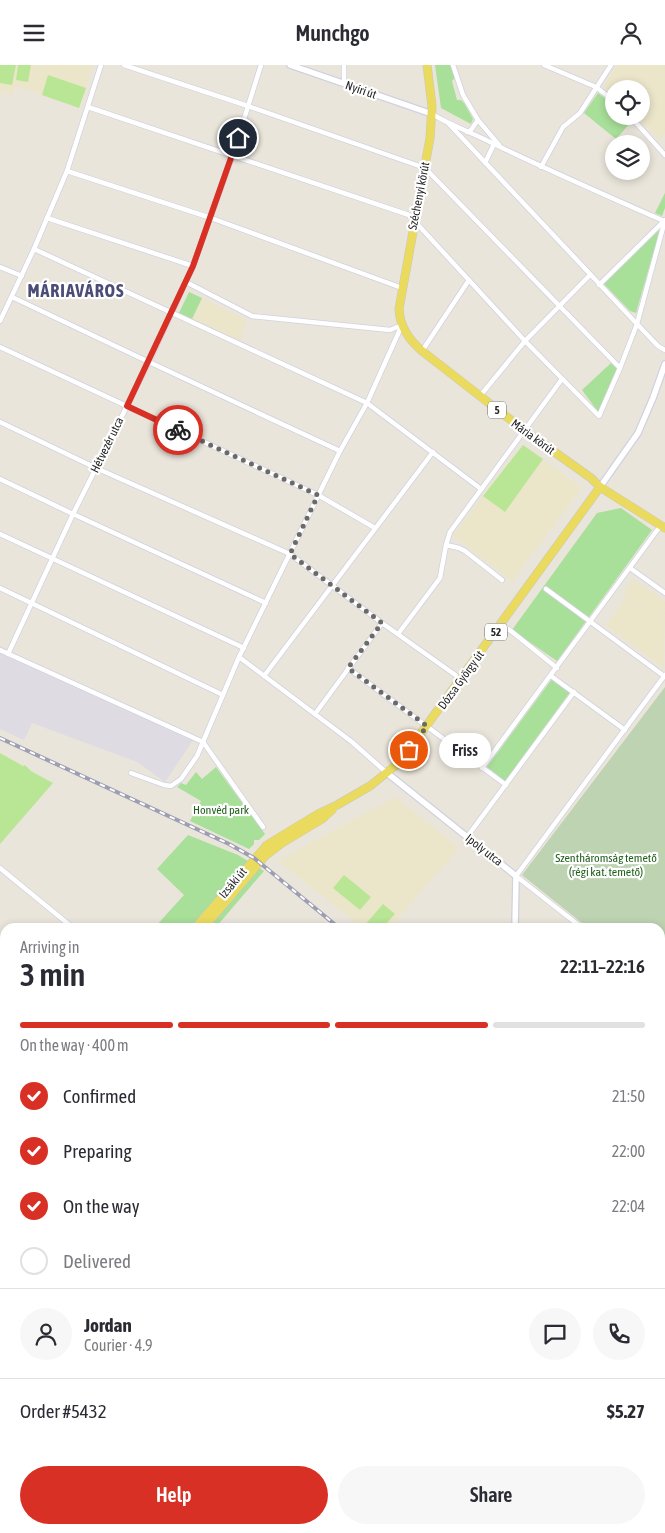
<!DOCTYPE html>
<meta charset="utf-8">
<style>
:root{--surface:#fff;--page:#f7f7f7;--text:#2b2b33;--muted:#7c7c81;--line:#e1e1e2;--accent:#d93025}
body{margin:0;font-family:"Asap Condensed",sans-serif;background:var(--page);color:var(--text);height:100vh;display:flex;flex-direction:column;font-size:19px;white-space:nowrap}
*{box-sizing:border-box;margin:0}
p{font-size:16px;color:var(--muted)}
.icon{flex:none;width:28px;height:28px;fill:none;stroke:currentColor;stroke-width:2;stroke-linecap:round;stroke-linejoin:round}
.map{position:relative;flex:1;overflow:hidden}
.side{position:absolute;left:0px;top:858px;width:665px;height:611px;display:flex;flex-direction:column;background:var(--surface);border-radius:15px 15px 0 0;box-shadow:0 2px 8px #0003}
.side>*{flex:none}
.buttons{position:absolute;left:605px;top:15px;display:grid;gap:10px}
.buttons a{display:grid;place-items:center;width:45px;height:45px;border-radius:50%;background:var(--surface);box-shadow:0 2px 8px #0003;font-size:25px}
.pin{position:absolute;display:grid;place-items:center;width:42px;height:42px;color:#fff;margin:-21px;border:2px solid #fff;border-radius:50%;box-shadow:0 1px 5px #0007}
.courier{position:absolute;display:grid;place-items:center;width:50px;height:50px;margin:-25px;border:4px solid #d93025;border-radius:50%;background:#fff;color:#222;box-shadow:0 1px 6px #0007}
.bubble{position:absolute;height:35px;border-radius:18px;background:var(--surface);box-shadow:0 2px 8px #0003;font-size:16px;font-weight:600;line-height:35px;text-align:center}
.summary em{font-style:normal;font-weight:600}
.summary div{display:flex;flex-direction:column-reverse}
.summary{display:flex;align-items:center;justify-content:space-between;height:85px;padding:0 20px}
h1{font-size:32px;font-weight:600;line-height:38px}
.bar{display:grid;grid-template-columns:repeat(4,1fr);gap:8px 5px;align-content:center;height:60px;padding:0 20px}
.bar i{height:6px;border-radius:4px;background:var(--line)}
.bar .on{background:var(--accent)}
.bar p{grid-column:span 4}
.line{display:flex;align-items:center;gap:12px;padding:0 20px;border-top:1px solid var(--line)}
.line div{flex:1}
.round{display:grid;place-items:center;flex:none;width:52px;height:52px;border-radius:26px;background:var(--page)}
ol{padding:0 20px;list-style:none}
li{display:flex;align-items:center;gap:15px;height:55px}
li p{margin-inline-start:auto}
li .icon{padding:5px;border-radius:50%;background:var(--accent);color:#fff;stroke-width:4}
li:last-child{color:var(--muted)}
li i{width:28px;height:28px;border:2px solid var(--line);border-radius:50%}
.action{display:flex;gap:10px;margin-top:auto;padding:10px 20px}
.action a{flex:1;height:58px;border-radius:30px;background:var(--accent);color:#fff;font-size:20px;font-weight:600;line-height:58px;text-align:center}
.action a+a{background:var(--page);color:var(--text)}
header{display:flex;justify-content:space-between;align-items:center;height:65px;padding:0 20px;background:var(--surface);font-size:22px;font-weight:600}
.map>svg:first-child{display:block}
.industrial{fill:#dedbe3}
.education{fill:#ebe5ca}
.green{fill:#a8df99}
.cemetery{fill:#bed3b2}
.pitch{fill:#b9e695}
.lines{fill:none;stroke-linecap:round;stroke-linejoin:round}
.canal{stroke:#71bae9;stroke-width:6}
.minor-casing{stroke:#d0d1e1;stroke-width:6}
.tertiary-casing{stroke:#d0d1e1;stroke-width:8}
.primary-casing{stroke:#c7c7c7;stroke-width:9}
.minor{stroke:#fff;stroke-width:4.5}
.tertiary{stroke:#fff;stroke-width:5.5}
.primary{stroke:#eadb5f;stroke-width:8}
.rail-casing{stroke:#9e9eb2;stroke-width:4}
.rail{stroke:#fff;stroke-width:2;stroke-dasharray:5.5;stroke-linecap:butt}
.done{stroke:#6c6a66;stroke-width:5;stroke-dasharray:0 9}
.route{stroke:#d93025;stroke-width:6}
.labels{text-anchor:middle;stroke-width:4.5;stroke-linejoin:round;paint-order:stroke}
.shield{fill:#fff;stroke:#686868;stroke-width:1}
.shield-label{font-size:11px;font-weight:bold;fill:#282828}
.street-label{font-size:12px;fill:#282828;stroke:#fff}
.park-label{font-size:12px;fill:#22611c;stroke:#fff}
.district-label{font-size:18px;font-weight:bold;letter-spacing:1px;fill:#4b4d77;stroke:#fff}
</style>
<header><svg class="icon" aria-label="menu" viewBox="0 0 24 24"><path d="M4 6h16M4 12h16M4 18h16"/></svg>Munchgo<svg class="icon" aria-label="person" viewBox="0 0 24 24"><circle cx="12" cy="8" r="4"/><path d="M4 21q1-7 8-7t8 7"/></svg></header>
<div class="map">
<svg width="665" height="1468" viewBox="0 0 665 1468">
<rect width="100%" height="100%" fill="#eae5da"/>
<g class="industrial">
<polygon points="0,581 193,675 165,717 137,697 32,658 24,675 0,664"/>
<polygon points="660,1103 665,1105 665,1354 660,1357"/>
<polygon points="3,1157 5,1159 5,1397 0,1393 0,1161"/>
<polygon points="665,1371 665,1468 560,1468 558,1464 660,1464 660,1374"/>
<polygon points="131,1464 299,1464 303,1468 127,1468"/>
</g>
<g class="education">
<polygon points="0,0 93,0 79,43 16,21 12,30 0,27"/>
<polygon points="618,0 665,0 665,69 659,75 636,51 641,51 641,24 614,24 614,30 603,21"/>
<polygon points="202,233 247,255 240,275 192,254"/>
<polygon points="523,380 582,423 512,517 453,470"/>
<polygon points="633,514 665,536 664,603 606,561 627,531 623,528"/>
<polygon points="395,732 459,783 391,862 362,862 278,796"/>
<polygon points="0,1393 5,1397 5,1464 77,1464 74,1468 0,1468"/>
</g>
<g class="green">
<polygon points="435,0 452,0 456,12 452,16 457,35 461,35 464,38 473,54 471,59 441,43"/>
<polygon points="598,28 614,40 614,51 626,51 632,56 616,74 584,48"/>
<polygon points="665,128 665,143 662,151 655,148"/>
<polygon points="660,164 636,248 630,246 604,219"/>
<polygon points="189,227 202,233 192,254 179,248"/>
<polygon points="611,298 617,304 599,348 582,325"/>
<polygon points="621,443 652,465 557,596 512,565 597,448"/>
<polygon points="552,614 570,627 505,716 487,702"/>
<polygon points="216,702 265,769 259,775 254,775 254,779 249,784 190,756 201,736 177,722 181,718 186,720 196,707 202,714"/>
<polygon points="188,770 238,790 264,806 216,862 155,862 184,830 157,804"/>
<polygon points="5,1056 5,1121 0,1127 0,1062"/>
<polygon points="528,1464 558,1464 560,1468 522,1468"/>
</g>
<polygon class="cemetery" points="665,622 665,926 660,922 660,862 587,862 522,810"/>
<g class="pitch">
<polygon points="0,0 16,0 12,20 0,18"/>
<polygon points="18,0 31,0 28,17 16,15"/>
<polygon points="48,10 86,23 79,43 42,30"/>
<polygon points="523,380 543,394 505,447 483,431"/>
<polygon points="0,688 23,701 25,700 31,706 53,718 0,779"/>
<polygon points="344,810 371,832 360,845 333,823"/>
<polygon points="383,839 395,849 383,862 365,862 364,861"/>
<polygon points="0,1420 5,1424 5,1464 42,1464 39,1468 0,1468"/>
</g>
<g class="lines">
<g class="canal">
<polyline points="660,1454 665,1453"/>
<polyline points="551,1466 570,1464"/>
</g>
<g class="minor-casing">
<g id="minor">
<polyline points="124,0 248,41 425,103 620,303"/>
<polyline points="453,0 463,30 478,55 499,80"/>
<polyline points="544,0 596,22 614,36"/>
<polyline points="344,19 344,0"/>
<polyline points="88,42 409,150 525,276 599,351 620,303 637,259 665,155"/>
<path d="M 432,49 C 452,61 473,68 494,79 C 550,106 607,131 664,156"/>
<polyline points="630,51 665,90"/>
<polyline points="449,59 637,259 658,281 665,285"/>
<polyline points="467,67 471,65 478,55"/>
<polyline points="485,98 494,79"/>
<polyline points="541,102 563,62 580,48 611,0"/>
<polyline points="67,106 211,153 402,223"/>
<polyline points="47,153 193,201"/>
<polyline points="34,184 367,338 481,424"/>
<polyline points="0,202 22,211"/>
<polyline points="186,217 252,251 390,265 402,260"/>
<polyline points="599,220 663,157"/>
<polyline points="12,232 149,297 340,386"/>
<polyline points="0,256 34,184 67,106 101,0"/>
<polyline points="0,282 318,430 375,463"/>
<polyline points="422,286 469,215"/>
<polyline points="480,331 525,276 590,210"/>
<polyline points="0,357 96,403 290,489 382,558 461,614"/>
<polyline points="0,414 73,449 266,538"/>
<polyline points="0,469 244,583"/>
<polyline points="446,480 459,483 465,486 502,515"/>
<polyline points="630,503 665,528"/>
<polyline points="0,523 223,630"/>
<polyline points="546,524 664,611"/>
<polyline points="501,560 511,566 557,603"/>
<polyline points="398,569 440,513 446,480 450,467 562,314"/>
<polyline points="0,585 203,677 263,762"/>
<polyline points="8,589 73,449 149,297 193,201 233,89 261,0"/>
<polyline points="239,592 352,677 387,708"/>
<polyline points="348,603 506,720"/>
<polyline points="264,611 433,387"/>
<polyline points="551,611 625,665"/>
<polyline points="315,649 382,558"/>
<polyline points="482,703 661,460"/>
<polyline points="131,708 164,720 171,721 181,714 197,691 239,592 340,386 367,338 402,260"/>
<polyline points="467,772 574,627"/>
<polyline points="0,803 72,862"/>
<polyline points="581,862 516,811 665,610"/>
<polyline points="660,926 665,930"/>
<polyline points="660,1015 665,1019"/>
<polyline points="660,1046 665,1039"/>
<polyline points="542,1464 542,1468"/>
</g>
</g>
<g class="tertiary-casing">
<g id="tertiary">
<polyline points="290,0 432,49"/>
<polyline points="600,422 638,368 653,333 665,299"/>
<polyline points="387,708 516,811 515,862"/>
<polyline points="90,1468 94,1464"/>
</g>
</g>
<g class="primary-casing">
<g id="primary">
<path d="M 427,0 L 432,41 L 430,73 L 399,244 C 400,262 409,275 422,286 L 525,366 L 591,413 L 600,422 L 665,463"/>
<polyline points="196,862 267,780 318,749 337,740 370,721 400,697 600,422"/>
<polyline points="204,862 265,791 282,778 322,754 332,745"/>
<polyline points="0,1083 5,1078"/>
<polyline points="0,1098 5,1092"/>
</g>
</g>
<use href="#minor" class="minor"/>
<use href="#tertiary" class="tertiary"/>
<use href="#primary" class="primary"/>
<g class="rail-casing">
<g id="rail">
<polyline points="0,673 229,779 254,793 338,862"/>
<polyline points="660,1087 665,1088"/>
<polyline points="660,1366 665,1363"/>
<polyline points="295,1464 301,1468"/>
<polyline points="306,1464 312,1468"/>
<polyline points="511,1468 517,1464"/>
</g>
</g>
<use href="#rail" class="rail"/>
</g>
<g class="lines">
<polyline class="done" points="178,365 318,430 290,489 382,558 348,603 427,661 409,685"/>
<polyline class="route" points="178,365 127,341 193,201 238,73"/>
</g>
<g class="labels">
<g class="shield">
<rect x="488" y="336.5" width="18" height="17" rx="4"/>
<rect x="485" y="558.5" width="22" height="17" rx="4"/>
</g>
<g class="shield-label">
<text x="497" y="349">5</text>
<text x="496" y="571">52</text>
</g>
<g class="street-label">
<text transform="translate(361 25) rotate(19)" y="4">Nyíri út</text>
<text transform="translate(419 131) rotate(-79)" y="4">Széchenyi körút</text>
<text transform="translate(533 372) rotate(36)" y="4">Mária körút</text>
<text transform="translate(107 380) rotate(-64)" y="4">Hétvezér utca</text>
<text transform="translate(461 615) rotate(-54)" y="4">Dózsa György út</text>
<text transform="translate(484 785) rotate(38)" y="4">Ipoly utca</text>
<text transform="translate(233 818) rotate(-50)" y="4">Izsáki út</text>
</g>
<g class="park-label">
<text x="221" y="749">Honvéd park</text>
<text x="606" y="797">Szentháromság temető<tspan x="606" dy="14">(régi kat. temető)</tspan></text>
</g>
<g class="district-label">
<text x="76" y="232">MÁRIAVÁROS</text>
</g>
</g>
</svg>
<div class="buttons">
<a><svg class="icon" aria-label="locate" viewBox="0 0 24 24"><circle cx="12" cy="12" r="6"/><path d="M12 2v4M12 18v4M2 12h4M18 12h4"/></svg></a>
<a><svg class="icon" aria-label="layers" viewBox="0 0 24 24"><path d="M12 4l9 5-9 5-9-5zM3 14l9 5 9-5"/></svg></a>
</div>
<div class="pin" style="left:409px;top:685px;background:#ea580c"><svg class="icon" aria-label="bag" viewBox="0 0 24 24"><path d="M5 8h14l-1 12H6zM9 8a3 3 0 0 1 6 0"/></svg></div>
<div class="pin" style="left:238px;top:73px;background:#1f2937"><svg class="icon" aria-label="home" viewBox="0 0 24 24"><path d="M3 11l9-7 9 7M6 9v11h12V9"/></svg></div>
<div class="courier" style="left:178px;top:365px"><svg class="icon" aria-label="bike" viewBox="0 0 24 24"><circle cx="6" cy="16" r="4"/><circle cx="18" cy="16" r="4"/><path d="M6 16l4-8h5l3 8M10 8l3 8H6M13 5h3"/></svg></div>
<div class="bubble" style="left:439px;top:668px;width:52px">Friss</div>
<section class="side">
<div class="summary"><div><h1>3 min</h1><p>Arriving in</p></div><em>22:11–22:16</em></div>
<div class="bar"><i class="on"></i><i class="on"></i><i class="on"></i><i></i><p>On the way · 400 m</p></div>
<ol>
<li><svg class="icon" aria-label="check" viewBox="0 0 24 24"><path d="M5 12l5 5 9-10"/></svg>Confirmed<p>21:50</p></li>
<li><svg class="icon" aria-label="check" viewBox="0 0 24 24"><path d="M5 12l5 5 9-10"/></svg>Preparing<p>22:00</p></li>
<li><svg class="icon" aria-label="check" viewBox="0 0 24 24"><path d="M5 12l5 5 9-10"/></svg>On the way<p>22:04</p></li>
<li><i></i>Delivered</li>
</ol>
<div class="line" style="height:90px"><a class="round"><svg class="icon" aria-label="person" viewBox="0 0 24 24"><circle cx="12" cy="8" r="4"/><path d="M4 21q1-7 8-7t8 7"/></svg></a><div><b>Jordan</b><p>Courier · 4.9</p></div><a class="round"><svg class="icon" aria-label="chat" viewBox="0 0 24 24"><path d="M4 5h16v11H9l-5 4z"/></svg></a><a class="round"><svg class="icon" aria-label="phone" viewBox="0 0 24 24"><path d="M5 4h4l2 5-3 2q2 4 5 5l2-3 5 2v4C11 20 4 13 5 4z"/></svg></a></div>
<div class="line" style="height:65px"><div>Order #5432</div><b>$5.27</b></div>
<div class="action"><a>Help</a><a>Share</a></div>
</section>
</div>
